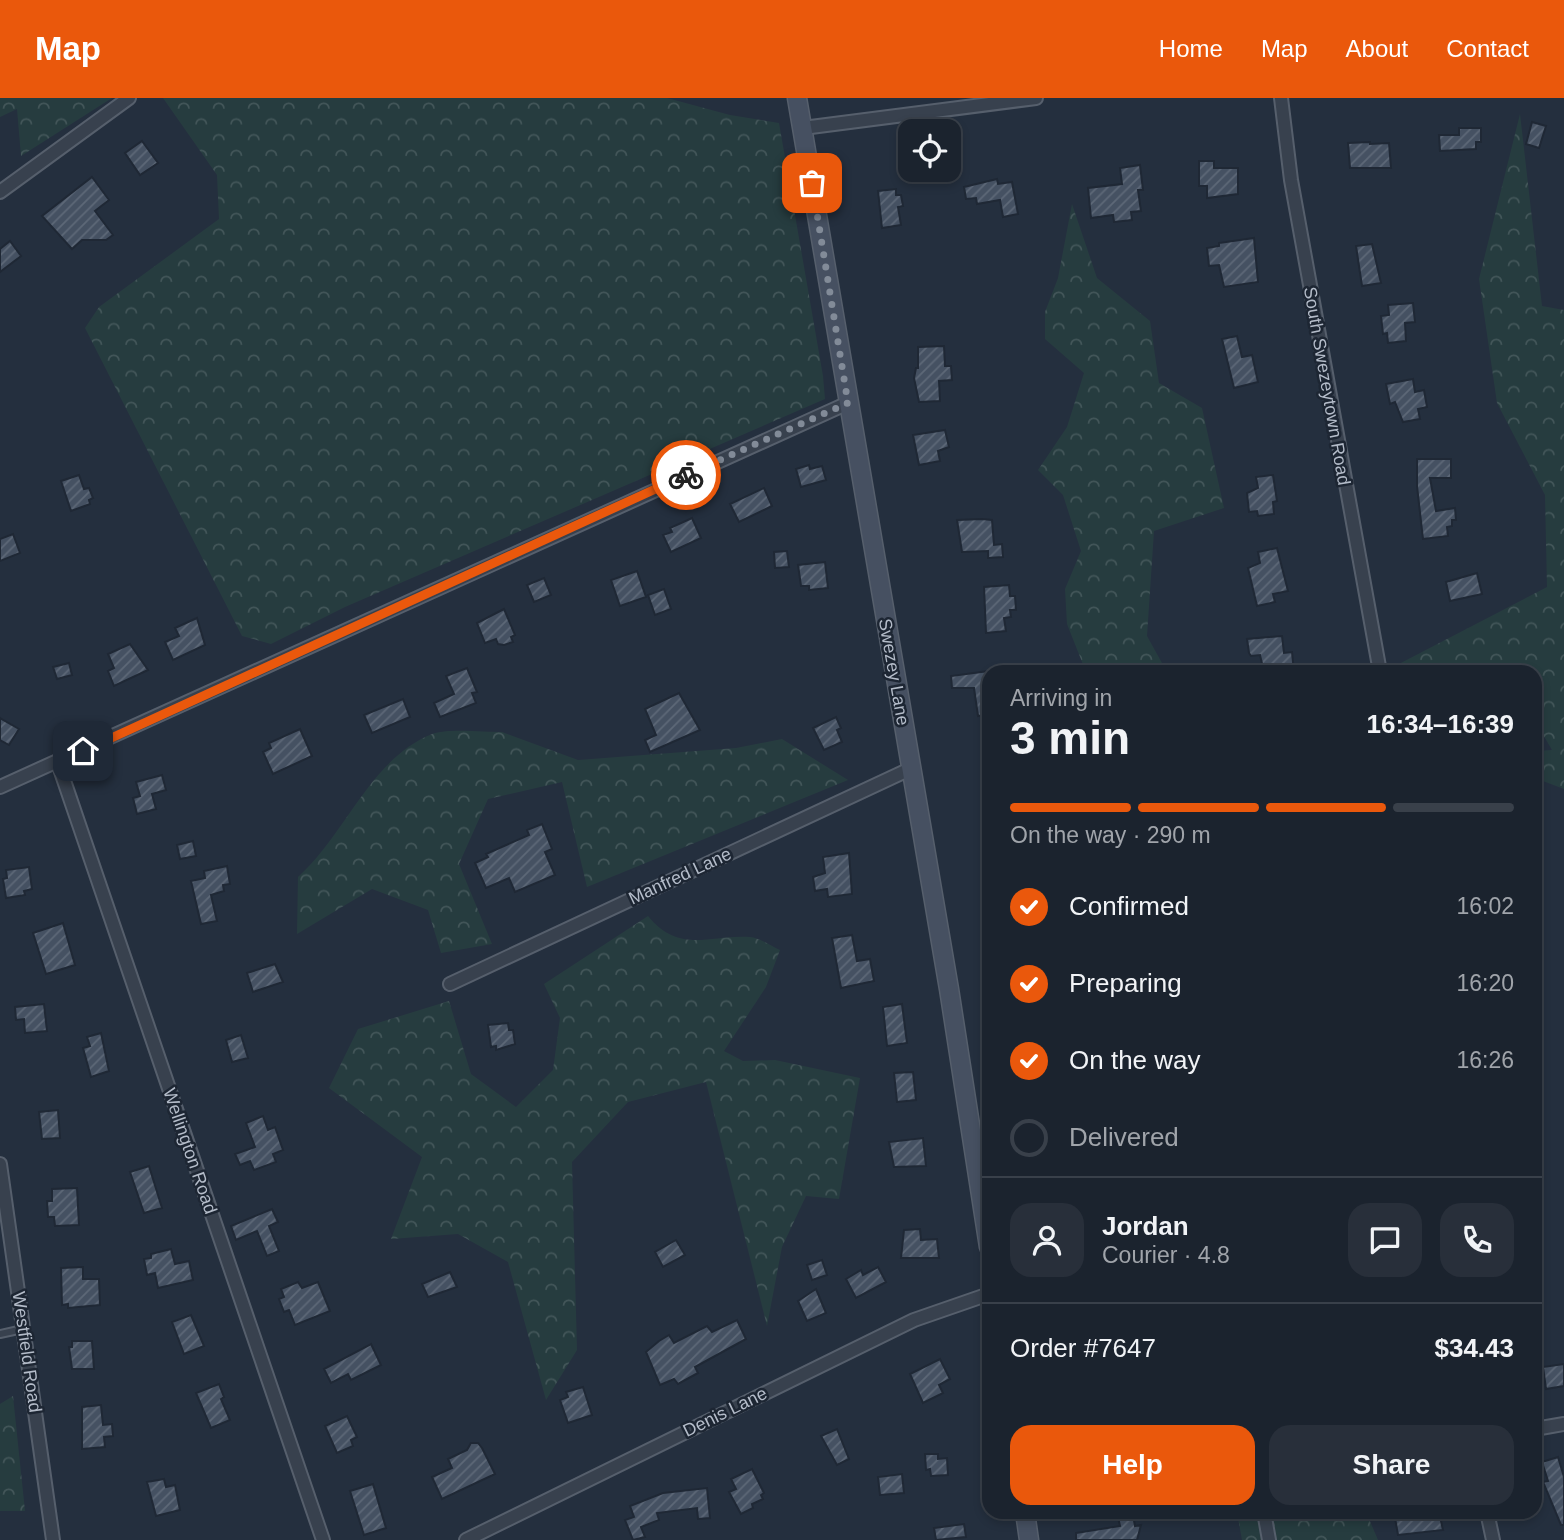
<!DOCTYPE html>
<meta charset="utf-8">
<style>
:root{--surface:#1b232e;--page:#282f3a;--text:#f1f3f6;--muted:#a0a4aa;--line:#39404a;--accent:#ea580c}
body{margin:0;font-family:Helvetica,sans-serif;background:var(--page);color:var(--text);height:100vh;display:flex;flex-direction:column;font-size:26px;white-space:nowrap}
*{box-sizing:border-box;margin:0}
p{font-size:23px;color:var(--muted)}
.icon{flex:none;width:38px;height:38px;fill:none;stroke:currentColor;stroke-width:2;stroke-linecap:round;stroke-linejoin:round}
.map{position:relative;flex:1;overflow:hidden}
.drawer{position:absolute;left:982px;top:567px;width:560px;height:854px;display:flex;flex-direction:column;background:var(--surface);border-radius:21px;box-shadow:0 4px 10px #0003,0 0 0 2px var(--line)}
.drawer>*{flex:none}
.controls{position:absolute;left:898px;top:21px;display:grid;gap:14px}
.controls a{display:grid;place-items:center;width:63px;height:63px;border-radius:14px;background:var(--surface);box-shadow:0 4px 10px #0003,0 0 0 2px var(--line);font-size:35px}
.pin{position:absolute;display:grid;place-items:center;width:60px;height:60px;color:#fff;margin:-30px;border-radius:14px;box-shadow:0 4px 10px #0006}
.courier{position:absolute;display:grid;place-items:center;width:70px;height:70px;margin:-35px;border:5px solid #ea580c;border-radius:50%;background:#fff;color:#222;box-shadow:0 2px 9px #0007}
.head em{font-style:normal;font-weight:800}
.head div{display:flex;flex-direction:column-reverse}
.head{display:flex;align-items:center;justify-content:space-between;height:119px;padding:0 28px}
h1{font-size:46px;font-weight:800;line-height:52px}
.bar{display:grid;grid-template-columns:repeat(4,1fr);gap:10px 7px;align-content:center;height:84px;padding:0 28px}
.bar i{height:9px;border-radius:5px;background:var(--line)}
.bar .selected{background:var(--accent)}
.bar p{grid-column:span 4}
.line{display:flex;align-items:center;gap:18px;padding:0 28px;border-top:2px solid var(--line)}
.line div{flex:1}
.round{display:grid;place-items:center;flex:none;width:74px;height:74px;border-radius:21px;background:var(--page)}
ol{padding:0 28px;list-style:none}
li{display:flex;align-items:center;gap:21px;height:77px}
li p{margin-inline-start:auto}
li .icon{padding:7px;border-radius:50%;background:var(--accent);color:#fff;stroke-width:4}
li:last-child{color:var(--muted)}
li i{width:38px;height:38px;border:4px solid var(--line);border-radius:50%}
.primary-button{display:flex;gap:14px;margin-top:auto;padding:14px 28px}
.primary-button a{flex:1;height:80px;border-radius:21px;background:var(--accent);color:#fff;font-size:28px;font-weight:800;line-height:80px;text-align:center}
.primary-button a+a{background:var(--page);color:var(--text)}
header{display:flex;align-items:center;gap:42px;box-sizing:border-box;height:98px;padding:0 35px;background:var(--accent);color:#fff}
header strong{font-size:33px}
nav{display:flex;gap:38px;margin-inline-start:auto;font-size:24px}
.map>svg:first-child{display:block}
.forest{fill:url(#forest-crowns)}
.building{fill:url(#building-hatch);stroke:#1f2835;stroke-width:2}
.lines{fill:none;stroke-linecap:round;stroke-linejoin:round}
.lane-casing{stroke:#565f6c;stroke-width:10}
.street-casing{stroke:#565f6c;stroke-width:16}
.secondary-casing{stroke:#565f6c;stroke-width:21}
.lane{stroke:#38414e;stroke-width:6}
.street{stroke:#38414e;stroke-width:12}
.secondary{stroke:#465061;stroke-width:18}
.done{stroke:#828b98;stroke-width:7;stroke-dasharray:0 12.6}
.route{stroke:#ea580c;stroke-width:9}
.labels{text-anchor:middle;stroke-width:5;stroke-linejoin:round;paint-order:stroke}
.street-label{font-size:18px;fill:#b4bcc9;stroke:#1d2633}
</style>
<header>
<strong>Map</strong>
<nav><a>Home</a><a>Map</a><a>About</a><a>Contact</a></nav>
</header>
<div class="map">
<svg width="1564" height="1442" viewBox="0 0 1564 1442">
<defs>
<pattern id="forest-crowns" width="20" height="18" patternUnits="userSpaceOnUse" patternTransform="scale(1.75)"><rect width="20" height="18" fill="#263c3f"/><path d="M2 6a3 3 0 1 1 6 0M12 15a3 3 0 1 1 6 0" fill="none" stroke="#435659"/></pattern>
<pattern id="building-hatch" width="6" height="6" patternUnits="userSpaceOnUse" patternTransform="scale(1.75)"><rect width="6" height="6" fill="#455162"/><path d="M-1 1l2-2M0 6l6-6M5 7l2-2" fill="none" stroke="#5d6877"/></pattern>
</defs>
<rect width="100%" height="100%" fill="#242f3e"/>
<g class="forest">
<polygon points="0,0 112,0 21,58 17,11 0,19"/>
<polygon points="163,0 667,0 730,17 779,25 823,278 825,301 345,509 271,546 242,538 85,230 99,209 219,121 217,77"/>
<polygon points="1520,16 1542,208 1564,212 1564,691 1535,680 1535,653 1552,652 1535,623 1535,574 1400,574 1395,568 1547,489 1545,397 1497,305 1479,181"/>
<polygon points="1072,106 1097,180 1150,223 1159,285 1202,310 1224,410 1154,433 1147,538 1167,574 1086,574 1067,526 1065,491 1081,453 1063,397 1038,372 1067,329 1084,275 1045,241 1045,214 1058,180"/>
<path d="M 502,634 L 578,662 L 736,650 L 782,641 L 848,682 L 587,789 L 562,684 L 488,701 L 459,766 L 492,846 L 441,855 L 428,812 L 372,791 L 297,836 L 298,779 C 346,736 370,661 432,636 C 447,630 484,634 502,634 Z"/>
<path d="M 648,818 C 680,857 710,836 750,839 C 760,840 771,848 780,852 L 766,889 L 724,953 L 743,963 L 775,962 L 860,980 L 839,1101 L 806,1098 L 782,1149 L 767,1228 L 706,984 L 628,1004 L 572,1064 L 577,1252 L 546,1302 L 508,1164 L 458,1136 L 391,1141 L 422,1059 L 329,990 L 358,931 L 449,903 L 471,976 L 516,1009 L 553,972 L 560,920 L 544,886 Z"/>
<polygon points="13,1298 25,1413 0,1413 0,1306"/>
<polygon points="1237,1414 1366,1414 1378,1442 1242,1442"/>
</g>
<g class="building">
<polygon points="1532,24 1546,28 1539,50 1526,46"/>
<polygon points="1459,30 1481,30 1481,44 1476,44 1476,51 1440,53 1439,37 1459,37"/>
<polygon points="142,43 158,65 140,77 125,55"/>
<polygon points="1370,44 1370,46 1389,45 1391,70 1350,70 1348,45"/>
<polygon points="1199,63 1214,63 1214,70 1238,70 1238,96 1207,100 1207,88 1199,88"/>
<polygon points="1140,67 1143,92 1138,92 1141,113 1131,114 1132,122 1114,124 1113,117 1091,120 1088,90 1122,86 1120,70"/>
<polygon points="92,79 109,102 95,113 113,137 106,142 82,142 72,151 42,118"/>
<polygon points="997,81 998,86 1012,84 1018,116 1003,119 1000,102 977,106 976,100 966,101 964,89"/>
<polygon points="896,91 896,97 901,97 903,108 898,109 901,127 882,130 878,93"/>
<polygon points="1254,140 1258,184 1224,189 1219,167 1209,168 1207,150 1219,148 1219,145"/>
<polygon points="10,143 21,158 0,174 0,151"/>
<polygon points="1372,146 1381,185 1362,188 1356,148"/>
<polygon points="1413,205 1415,224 1405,225 1406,243 1388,245 1387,235 1383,236 1381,218 1389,217 1388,207"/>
<polygon points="1237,238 1242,259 1252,257 1258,284 1234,290 1222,241"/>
<polygon points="944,248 945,268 951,268 952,282 939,283 940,303 919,304 914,280 916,270 918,270 918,249"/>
<polygon points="1413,281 1415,294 1424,292 1427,309 1418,311 1420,321 1403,324 1395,304 1390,306 1386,286"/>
<polygon points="945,332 949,349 938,353 940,363 919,367 913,337"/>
<polygon points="1417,361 1451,361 1451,380 1430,380 1436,413 1455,410 1456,422 1452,422 1452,428 1447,429 1448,438 1423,441 1417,388"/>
<polygon points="809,367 810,371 822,368 826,382 801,389 796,371"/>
<polygon points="79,377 84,391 89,390 93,400 89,402 90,406 71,413 61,383"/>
<polygon points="1273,377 1277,403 1273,404 1274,416 1258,418 1257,413 1249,414 1247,395 1258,390 1256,379"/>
<polygon points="764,390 772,408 739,424 730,406"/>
<polygon points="692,420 701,440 671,454 663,437 672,434 670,430"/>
<polygon points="982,421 992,422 994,447 1002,446 1003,459 988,460 988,453 962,454 957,422"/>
<polygon points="13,436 20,455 0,463 0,441"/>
<polygon points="1277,450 1288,493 1273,496 1275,504 1257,508 1248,470 1260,465 1258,454"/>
<polygon points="787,453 789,469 775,470 774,454"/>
<polygon points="825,464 828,490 809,492 809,488 801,488 798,467"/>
<polygon points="637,473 646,499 620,508 611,482"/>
<polygon points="1477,475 1482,496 1450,503 1446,484"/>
<polygon points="544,480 551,497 534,504 527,487"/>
<polygon points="1009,487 1010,498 1015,498 1016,512 1010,512 1011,519 1004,520 1006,533 986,535 984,489"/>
<polygon points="664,491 671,511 655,517 648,497"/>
<polygon points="504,511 515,537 511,539 513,544 504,547 498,546 496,541 485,545 477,525"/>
<polygon points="197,520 205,547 173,562 165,544 179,538 175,530"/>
<polygon points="1282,538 1284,555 1292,554 1294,574 1264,574 1260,557 1251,558 1249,555 1247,541"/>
<polygon points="130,546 148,572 114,588 108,573 114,570 108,556"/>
<polygon points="69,565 72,577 57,581 53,569"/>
<polygon points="467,570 477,594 472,595 476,605 440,619 434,605 454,596 446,578"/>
<polygon points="989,573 989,616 978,618 974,590 952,590 951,578"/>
<polygon points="679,595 700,632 650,654 645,642 656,637 645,611"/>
<polygon points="403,601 410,619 372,635 364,617"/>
<polygon points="836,619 841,630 837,632 842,644 824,652 813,630"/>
<polygon points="0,620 19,631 9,647 0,642"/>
<polygon points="300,631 312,658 273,676 263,654 271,650 269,645"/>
<polygon points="162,677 166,692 152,696 156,711 137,716 133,700 140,698 136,684"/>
<polygon points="542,726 552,751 545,754 555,777 515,794 509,780 486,790 475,765 488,759 486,756 529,737 527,732"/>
<polygon points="193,743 196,758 180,761 177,747"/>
<polygon points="849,755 852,796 828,799 827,791 815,793 813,779 825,775 823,759"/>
<polygon points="227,768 230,786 223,787 224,793 211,797 217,823 201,826 191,783 205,780 204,773"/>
<polygon points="29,769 32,791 24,793 25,797 6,800 3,781 7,780 6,772"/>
<polygon points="63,825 75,867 46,876 33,835"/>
<polygon points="852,837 857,863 870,861 874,883 841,890 832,840"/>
<polygon points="275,866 283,884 253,894 247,875"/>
<polygon points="44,906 47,933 25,935 24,921 16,922 15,909"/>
<polygon points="902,906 907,945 887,948 883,909"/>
<polygon points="508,925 509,932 513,932 515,946 496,952 496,948 491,949 488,927"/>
<polygon points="101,935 109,973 91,979 83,950 90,948 87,939"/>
<polygon points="241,937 248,960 232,964 226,942"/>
<polygon points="913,974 916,1002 897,1004 894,975"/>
<polygon points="58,1012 60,1040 42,1041 39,1014"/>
<polygon points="263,1018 268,1032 275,1029 283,1052 273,1056 276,1064 254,1072 250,1063 240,1067 235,1056 255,1049 246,1025"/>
<polygon points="923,1040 926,1068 894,1069 889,1044"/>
<polygon points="149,1068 162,1110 144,1115 130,1074"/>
<polygon points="77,1090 79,1127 55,1128 54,1119 48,1119 47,1103 52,1103 52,1091"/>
<polygon points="272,1111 278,1124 269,1128 279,1153 267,1158 257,1133 236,1142 231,1128"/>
<polygon points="920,1131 921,1142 937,1141 939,1160 901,1160 904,1132"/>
<polygon points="676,1142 685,1157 663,1169 655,1154"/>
<polygon points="171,1151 175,1166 189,1163 193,1182 158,1190 155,1175 147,1177 144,1161 151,1160 151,1156"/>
<polygon points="822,1162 827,1177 812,1182 807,1167"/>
<polygon points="83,1169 83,1181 99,1181 100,1207 68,1210 68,1206 62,1207 61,1170"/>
<polygon points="878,1169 886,1184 856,1200 846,1181 861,1172 863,1177"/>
<polygon points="450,1174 457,1189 428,1199 422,1186"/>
<polygon points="298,1184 302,1190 318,1184 330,1213 295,1227 289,1212 284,1214 279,1201 284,1199 281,1191"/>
<polygon points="816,1191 826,1215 807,1223 798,1203"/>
<polygon points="191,1217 204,1248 184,1256 172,1224"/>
<polygon points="737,1222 746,1241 695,1269 698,1275 678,1286 674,1281 660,1287 646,1254 659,1243 669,1237 674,1245 707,1228 712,1234"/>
<polygon points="72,1243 92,1243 94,1271 72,1271 69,1249 72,1249"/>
<polygon points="371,1246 381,1267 351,1282 348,1276 331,1285 324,1271"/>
<polygon points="940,1261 950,1281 939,1287 943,1295 923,1305 910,1276"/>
<polygon points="1564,1266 1564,1288 1546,1291 1543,1269"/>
<polygon points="219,1286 224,1299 221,1301 230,1322 211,1330 196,1295"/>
<polygon points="583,1289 592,1317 568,1325 560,1302 568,1299 566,1294"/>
<polygon points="101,1307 103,1327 112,1326 113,1338 104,1339 105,1349 82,1351 82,1309"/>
<polygon points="347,1318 357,1339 351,1342 353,1348 337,1355 325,1328"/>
<polygon points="837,1331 849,1361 837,1367 821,1338"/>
<polygon points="471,1345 478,1345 482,1350 495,1376 442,1401 432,1379 452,1370 448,1361 467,1352"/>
<polygon points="925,1356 938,1356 938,1361 947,1360 948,1377 931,1378 930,1371 926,1372"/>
<polygon points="1558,1359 1564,1379 1564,1427 1561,1427 1543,1384 1548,1383 1542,1364"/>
<polygon points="752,1371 764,1395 761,1397 763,1401 752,1406 753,1410 741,1416 729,1394 736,1391 731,1381"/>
<polygon points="902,1376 904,1395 880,1397 878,1379"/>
<polygon points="164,1381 166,1389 175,1387 180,1412 156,1418 147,1384"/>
<polygon points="373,1386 386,1430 364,1437 350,1393"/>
<polygon points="707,1390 710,1420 698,1421 697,1410 657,1415 659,1422 641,1429 645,1439 633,1442 625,1422 634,1419 630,1408 663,1395"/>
<polygon points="1394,1414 1439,1414 1443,1432 1398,1437"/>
<polygon points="1133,1417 1135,1428 1141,1427 1137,1442 1076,1442 1076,1435 1120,1428 1118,1419"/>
<polygon points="964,1426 966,1439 936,1442 934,1430"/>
</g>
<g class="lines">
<g class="lane-casing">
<polyline id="lane" points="0,1236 23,1231"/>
</g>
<g class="street-casing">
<g id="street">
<polyline points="1281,0 1291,82 1380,574"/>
<polyline points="803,30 1036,0"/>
<polyline points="0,94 129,0"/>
<polyline points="58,665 323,1442"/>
<polyline points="0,689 848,305"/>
<polyline points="450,886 910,671"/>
<polyline points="0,1066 53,1442"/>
<polyline points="1535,1331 1564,1326"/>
<polyline points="1264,1414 1269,1442"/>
<polyline points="1487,1414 1493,1442"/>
<polyline points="466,1442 914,1222 989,1196"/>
</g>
</g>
<g class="secondary-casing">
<g id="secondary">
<polyline points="797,0 949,891 989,1149"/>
<polyline points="1025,1414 1029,1442"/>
</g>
</g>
<use href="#lane" class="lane"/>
<use href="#street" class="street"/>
<use href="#secondary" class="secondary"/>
</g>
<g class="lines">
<polyline class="done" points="686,377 848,305 812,85"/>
<polyline class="route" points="83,653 686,377"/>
</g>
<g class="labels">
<g class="street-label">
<text transform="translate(1327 288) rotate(80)" y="6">South Swezeytown Road</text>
<text transform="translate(894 574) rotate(80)" y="6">Swezey Lane</text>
<text transform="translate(680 778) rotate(-25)" y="6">Manfred Lane</text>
<text transform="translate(190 1053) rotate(71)" y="6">Wellington Road</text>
<text transform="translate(27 1254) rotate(82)" y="6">Westfield Road</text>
<text transform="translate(725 1314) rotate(-26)" y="6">Denis Lane</text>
</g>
</g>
</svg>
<div class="controls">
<a><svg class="icon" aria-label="locate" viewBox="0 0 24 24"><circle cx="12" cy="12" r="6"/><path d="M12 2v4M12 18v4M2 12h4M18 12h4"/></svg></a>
</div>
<div class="pin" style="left:812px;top:85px;background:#ea580c"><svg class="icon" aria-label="bag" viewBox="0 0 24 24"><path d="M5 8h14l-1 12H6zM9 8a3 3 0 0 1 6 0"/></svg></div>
<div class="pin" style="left:83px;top:653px;background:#1f2937"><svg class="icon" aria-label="home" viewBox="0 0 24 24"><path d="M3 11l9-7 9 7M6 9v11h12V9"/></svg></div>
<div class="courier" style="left:686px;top:377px"><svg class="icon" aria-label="bike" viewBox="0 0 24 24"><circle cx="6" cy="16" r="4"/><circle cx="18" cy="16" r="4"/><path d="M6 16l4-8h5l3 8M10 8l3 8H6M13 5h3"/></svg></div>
<section class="drawer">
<div class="head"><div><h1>3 min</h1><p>Arriving in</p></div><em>16:34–16:39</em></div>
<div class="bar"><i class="selected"></i><i class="selected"></i><i class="selected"></i><i></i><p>On the way · 290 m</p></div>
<ol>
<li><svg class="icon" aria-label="check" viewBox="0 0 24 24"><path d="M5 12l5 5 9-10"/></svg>Confirmed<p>16:02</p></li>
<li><svg class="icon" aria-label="check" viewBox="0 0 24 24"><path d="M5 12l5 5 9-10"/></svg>Preparing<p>16:20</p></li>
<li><svg class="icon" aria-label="check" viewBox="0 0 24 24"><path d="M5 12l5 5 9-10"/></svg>On the way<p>16:26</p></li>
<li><i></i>Delivered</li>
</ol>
<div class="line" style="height:126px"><a class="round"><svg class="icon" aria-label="person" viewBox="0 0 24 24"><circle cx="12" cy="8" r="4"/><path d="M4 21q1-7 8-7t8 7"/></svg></a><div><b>Jordan</b><p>Courier · 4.8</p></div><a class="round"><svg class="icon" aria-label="chat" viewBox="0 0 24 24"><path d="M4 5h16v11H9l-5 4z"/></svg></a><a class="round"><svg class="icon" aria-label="phone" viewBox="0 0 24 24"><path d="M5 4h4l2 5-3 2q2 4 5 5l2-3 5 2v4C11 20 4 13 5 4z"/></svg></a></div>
<div class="line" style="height:91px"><div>Order #7647</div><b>$34.43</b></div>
<div class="primary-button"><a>Help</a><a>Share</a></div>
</section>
</div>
